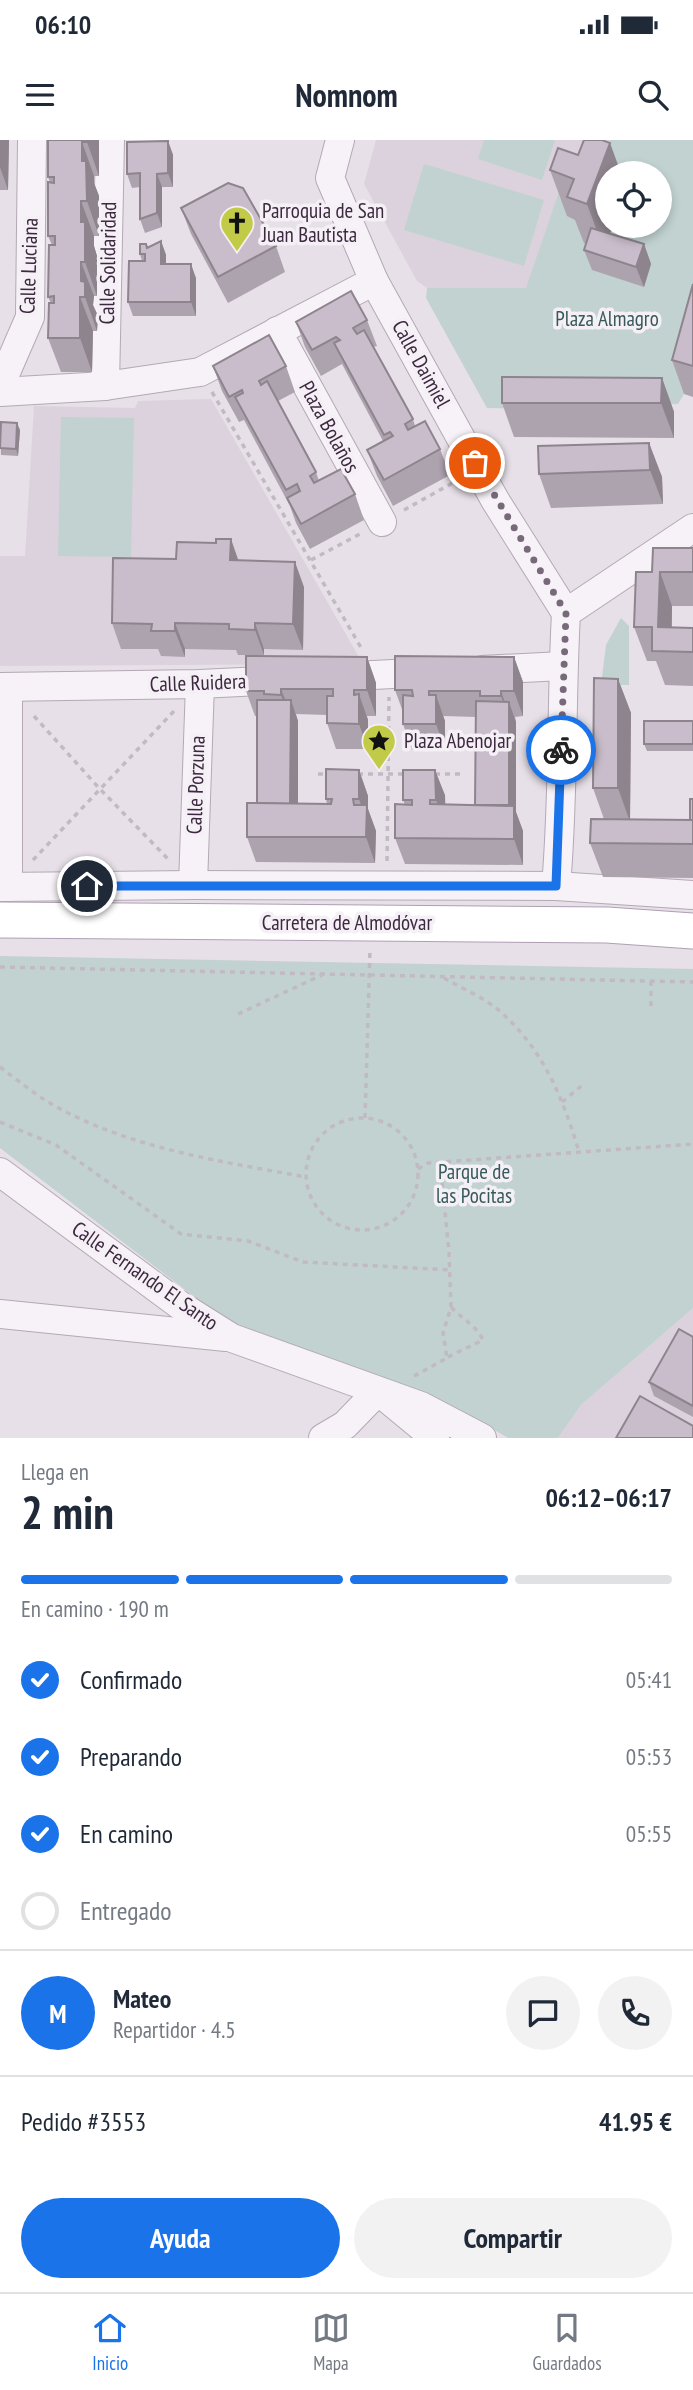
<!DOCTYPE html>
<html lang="es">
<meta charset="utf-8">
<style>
:root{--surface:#fff;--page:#f2f2f3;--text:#1f2937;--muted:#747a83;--line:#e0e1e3;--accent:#1a73e8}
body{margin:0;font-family:"PT Sans Narrow",sans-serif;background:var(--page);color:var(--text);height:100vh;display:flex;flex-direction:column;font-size:26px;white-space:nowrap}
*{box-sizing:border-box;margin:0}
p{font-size:23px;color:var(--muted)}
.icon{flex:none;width:38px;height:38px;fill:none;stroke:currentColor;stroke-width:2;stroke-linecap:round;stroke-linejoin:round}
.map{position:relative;height:1298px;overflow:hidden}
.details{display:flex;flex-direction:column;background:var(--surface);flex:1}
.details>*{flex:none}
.controls{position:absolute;left:595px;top:21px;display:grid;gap:14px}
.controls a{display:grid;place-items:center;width:77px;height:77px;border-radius:50%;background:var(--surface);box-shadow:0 4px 10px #0003;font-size:35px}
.pin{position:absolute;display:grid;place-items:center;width:60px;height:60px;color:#fff;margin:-30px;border:4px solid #fff;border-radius:50%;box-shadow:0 2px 7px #0007}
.courier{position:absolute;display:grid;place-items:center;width:70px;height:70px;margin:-35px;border:5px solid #1a73e8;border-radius:50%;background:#fff;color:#222;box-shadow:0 2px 9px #0007}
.overview em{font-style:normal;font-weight:700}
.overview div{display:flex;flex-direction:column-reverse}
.overview{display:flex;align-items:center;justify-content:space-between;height:119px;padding:0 21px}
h1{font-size:46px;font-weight:700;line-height:52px}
.bar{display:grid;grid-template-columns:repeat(4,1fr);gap:10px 7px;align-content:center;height:84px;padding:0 21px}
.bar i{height:9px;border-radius:5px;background:var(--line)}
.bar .selected{background:var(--accent)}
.bar p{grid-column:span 4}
.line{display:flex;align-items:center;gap:18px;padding:0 21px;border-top:2px solid var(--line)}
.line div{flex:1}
.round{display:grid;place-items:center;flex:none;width:74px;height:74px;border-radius:37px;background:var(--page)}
ol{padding:0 21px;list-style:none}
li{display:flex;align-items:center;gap:21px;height:77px}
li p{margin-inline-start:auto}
li .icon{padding:7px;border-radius:50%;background:var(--accent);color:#fff;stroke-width:4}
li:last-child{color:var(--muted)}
li i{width:38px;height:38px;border:4px solid var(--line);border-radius:50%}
.cta{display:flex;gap:14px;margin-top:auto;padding:14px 21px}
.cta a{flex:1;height:80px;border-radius:42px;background:var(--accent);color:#fff;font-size:28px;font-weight:700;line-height:80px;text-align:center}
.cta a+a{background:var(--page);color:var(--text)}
.status{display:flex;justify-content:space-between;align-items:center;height:49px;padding:0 35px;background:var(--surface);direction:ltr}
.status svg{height:19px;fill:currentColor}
header{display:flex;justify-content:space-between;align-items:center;height:91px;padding:0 21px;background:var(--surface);font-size:32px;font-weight:700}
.dock{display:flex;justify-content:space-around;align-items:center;height:98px;border-top:2px solid var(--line);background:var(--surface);font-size:19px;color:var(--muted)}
.dock a{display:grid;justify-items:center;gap:4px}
.dock .selected{color:var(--accent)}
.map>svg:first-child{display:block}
.built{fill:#dbd2dd}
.green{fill:#c1d2d1;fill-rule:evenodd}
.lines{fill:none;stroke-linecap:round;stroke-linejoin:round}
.minor-casing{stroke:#b4a9b5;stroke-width:30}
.major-casing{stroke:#b09fb4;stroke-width:37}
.path{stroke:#c2bac3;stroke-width:3.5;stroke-dasharray:5 5;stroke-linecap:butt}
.minor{stroke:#f6f2f7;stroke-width:28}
.major{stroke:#fff;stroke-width:35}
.wall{fill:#ada3af}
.shaded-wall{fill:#8d848e}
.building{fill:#c9bdcb;stroke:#8d848e;stroke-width:2}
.done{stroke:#78697a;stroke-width:7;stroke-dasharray:0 12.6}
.route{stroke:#1a73e8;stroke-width:9}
.labels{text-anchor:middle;stroke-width:7;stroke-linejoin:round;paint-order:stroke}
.poi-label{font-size:21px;fill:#3c293f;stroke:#f5eff6;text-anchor:start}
.street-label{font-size:21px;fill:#3c293f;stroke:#f5eff6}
.park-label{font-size:21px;fill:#365a5b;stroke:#f5eff6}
</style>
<div class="status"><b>06:10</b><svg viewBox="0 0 49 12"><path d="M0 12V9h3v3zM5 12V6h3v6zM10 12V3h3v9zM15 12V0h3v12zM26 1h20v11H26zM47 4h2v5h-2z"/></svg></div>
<header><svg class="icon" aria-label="menu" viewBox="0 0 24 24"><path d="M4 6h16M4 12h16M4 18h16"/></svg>Nomnom<svg class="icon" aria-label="search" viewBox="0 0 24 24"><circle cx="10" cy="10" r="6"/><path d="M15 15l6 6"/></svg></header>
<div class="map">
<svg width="693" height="1298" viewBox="0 0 693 1298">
<rect width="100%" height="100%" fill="#e7e0e8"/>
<g class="built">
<polygon points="376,0 611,0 526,148 427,148 417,141 364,44"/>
<polygon points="211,259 363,524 0,526 0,416 25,416 34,266 135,268 138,261"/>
<polygon points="693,1168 693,1298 558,1298 581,1265"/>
</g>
<g class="green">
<polygon points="484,0 555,0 542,40 478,19"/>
<path d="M 610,0 L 693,0 L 693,223 L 684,254 L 678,264 L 542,269 L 487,268 L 426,158 L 427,148 L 526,148 L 570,20 L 601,30 ZM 607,33 L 660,33 L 660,86 L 607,86 Z"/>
<polygon points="424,24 544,60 524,126 404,90"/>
<polygon points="61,277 134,278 131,417 58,416"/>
<polygon points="621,478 629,486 629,545 601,545 606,505"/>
<polygon points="0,816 693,829 693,1168 581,1265 558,1298 508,1298 476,1279 235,1188 0,1008"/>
</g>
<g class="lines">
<g class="minor-casing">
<g id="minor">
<polyline points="340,0 330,38 374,141 495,360 566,473"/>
<polyline points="277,191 382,382"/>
<polyline points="0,246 30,177 32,0"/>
<polyline points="105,246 110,0"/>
<polyline points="0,252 105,246 200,232 374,141"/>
<polyline points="482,530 563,526"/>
<polyline points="335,537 431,532"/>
<polyline points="0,547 200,544 284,540"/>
<polyline points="8,547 8,747"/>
<polyline points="193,745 200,544"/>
<path d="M 556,746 C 564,656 561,564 566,473 L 693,388"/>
<polyline points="0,747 193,745 556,746 693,755"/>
<polyline points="0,1032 181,1166 232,1198 421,1266 482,1298"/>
<polyline points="0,1174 226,1197"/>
<polyline points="323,1298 345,1285 378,1251 435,1298"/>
</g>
</g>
<g class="major-casing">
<polyline id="major" points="0,780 607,785 693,791"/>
</g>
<g class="path">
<polyline points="212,252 363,511"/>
<polyline points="404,370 458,340"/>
<polyline points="311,420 360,394"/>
<polyline points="34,576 99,648 170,721"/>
<polyline points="318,634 329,634"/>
<polyline points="358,634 406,634"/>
<polyline points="435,634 462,634"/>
<polyline points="33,720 175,570"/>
<polyline points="387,721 389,557"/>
<polyline points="0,827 693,842"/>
<path d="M 444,838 C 461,848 481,856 496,868 C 541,905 563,957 579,1012"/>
<polyline points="651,841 651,866"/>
<polyline points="238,874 322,835"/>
<path d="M 0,927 C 16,939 32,952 48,962 C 126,1008 219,1021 306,1037"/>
<polyline points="562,962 585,943"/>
<polyline points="365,978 370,809"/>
<circle cx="362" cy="1034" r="56"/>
<polyline points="0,982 56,1005 181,1094 248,1101 303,1122 450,1130"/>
<polyline points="418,1029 428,1023 693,1004"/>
<path d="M 448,1217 L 483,1200 C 475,1184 463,1180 451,1167"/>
<polyline points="414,1236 447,1218 443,1193 451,1167 449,1112 440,1022"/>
</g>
<use href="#minor" class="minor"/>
<use href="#major" class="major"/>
</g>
<g class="wall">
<polygon points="0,0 9,0 8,50 0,50"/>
<polygon points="48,0 99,0 99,36 94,36 94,43 99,56 99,96 94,96 94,106 97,116 97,156 94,156 93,165 98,176 97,191 93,191 92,232 61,232 48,198 51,163 48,157 52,105 48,96 50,42 48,37"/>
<polygon points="168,1 173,15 173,47 162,47 162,87 145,93 140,79 140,47 132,48 127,34"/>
<polygon points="558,8 610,94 644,104 651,124 644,147 592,130 584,110 586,104 584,103 575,80 567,76 550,30"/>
<polygon points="181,68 276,106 285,132 228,163 191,94"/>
<polygon points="161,101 166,115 166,124 196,138 196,176 133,176 128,162 142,121 140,114 147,108"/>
<polygon points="693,144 693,257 684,254 672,220"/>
<polygon points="367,180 377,206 373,207 413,279 415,286 440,309 450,335 393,366 377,336 367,310 383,301 342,224 321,236 305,207 296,182"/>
<polygon points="213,226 286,226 295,252 278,261 316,332 319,341 355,354 364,380 310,409 296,383 290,366 244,280 239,282 222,251"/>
<polygon points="662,238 674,272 674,298 514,297 502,263"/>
<polygon points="0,287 20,290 18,316 1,315"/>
<polygon points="649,303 662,337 663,364 551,368 539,334"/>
<polygon points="693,408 693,466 672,466 672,487 693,488 693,546 665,545 656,521 647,521 634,487 652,432"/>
<polygon points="176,419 238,420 304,447 303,510 264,509 264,515 238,515 236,510 185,509 185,517 161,516 158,509 121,509 112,483"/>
<polygon points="367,517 376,543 376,576 367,576 368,580 368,609 336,609 327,583 327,575 296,574 298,581 298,664 327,664 326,659 359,630 368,656 368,669 376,691 375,723 256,722 247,697 257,663 257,576 255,576 246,551"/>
<polygon points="514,517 523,542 523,576 515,577 516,582 516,672 523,691 523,725 405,724 395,698 405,665 403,660 445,655 445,665 475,665 476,577 443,576 445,581 445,610 412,610 403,584 403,572 395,550"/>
<polygon points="618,539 631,573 630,679 690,680 693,659 693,738 603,737 590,703 604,679 593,648"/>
<polygon points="693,581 693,611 647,611 644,604"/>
<polygon points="693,1197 693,1277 654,1256 649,1242"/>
</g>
<g class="shaded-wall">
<polygon points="0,0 9,0 8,50 0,27"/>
<polygon points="87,0 99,0 99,36 87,2"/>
<polygon points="168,1 173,15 173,47 168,33"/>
<polygon points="82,2 94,36 94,43 99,56 99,96 87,61 82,21"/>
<polygon points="610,3 621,33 607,33 607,86 613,86 604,110 587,64"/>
<polygon points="157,34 162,47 162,87 157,73"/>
<polygon points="81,61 94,96 94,106 97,116 97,156 85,122 81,82"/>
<polygon points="161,101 166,115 166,138 161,124"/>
<polygon points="644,104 651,124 644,147 636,127"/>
<polygon points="81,122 94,156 93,165 98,176 97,191 85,157 81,141"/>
<polygon points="191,124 196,138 196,176 191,162"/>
<polygon points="80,157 93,191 92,232 80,198"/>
<polygon points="662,238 674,272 674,298 661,263"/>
<polygon points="17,283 20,290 18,316 16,309"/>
<polygon points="649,303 662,337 663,364 650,330"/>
<polygon points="231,399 240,425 230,420"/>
<polygon points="295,422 304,447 303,510 293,484"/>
<polygon points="660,432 672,466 671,511 658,487"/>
<polygon points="175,483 185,509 185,517 175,491"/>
<polygon points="255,483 264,509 264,515 255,490"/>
<polygon points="367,517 376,543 376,576 367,550"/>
<polygon points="514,517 523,542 523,576 514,551"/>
<polygon points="618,539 631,573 630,682 618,648"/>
<polygon points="281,549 291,574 291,560 298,581 298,684 290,664 290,581 281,555"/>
<polygon points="354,550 359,564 359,554 368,580 368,609 359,584"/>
<polygon points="429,551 436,570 436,555 445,581 445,610 436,584 429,555"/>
<polygon points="501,551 509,574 509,562 516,582 516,672 523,691 523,725 514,699 509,665 509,577 501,556"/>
<polygon points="359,630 368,656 368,669 376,691 375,723 366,697 366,679 359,659"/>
<polygon points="435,630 445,655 446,685 436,660"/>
</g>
<g class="building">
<polygon points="48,0 87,0 87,2 82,2 82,21 86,21 87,61 81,61 81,82 85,82 85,122 81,122 81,141 85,142 85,157 80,157 80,198 48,198 49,163 54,163 54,156 48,157 49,105 55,105 55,96 48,96 48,42 54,43 54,37 48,37"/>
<polygon points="584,0 602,0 610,3 587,64 567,57 574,39 550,30 558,8 578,15"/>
<polygon points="168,1 168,33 157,34 157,73 140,79 140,33 127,34 127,2"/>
<polygon points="228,43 243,48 276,106 218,137 181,68"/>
<polygon points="591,88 644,104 636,127 584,110"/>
<polygon points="161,101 161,124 191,124 191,162 128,162 129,121 145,121 145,114 140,114 140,104 146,104 147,108"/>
<polygon points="693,144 693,226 672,220"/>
<polygon points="351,151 367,180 353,188 357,194 364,190 413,279 405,284 408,290 425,281 440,309 384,340 367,310 393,296 390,292 384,295 334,203 340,200 336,197 312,210 296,182"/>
<polygon points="269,195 286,226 259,241 261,245 267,241 316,332 310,336 314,343 341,329 355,354 301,384 287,358 300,351 297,344 286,350 235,257 243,253 242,250 229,257 213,226"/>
<polygon points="502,237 662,238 661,263 502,263"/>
<polygon points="1,282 17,283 16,309 0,308"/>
<polygon points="649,303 650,330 539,334 538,306"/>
<polygon points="216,399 231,399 230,420 295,422 293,484 255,483 255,490 229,489 229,484 175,483 175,491 151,491 152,484 112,483 113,418 176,419 177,402 216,403"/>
<polygon points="653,408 693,408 693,432 660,432 658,487 693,488 693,512 652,511 652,487 634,487 636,432 652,432"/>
<polygon points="246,516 367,517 367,550 354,550 354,555 359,554 359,584 327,583 327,556 333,556 333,549 281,549 281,555 264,554 264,551 246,551"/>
<polygon points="395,516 514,517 514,551 501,551 501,556 480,556 480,551 429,551 429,555 436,555 436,584 403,584 403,555 413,556 412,550 395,550"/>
<polygon points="594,538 618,539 618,648 593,648"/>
<polygon points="257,560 291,560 290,664 257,663"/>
<polygon points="476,561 509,562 509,665 475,665"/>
<rect x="644" y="581" width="49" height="23"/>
<polygon points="326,629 359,630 359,659 353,659 354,665 367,665 366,697 247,697 247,663 331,664 332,659 326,659"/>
<polygon points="403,630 435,630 436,660 430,660 430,664 514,666 514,699 395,698 395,664 412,665 412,660 403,660"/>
<rect x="690" y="659" width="3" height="21"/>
<polygon points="591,679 693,680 693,704 590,703"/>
<polygon points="679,1189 693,1197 693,1266 649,1242"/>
<polygon points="640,1256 693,1286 693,1298 616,1298"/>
</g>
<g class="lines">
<polyline class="done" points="475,323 566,473 561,610"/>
<polyline class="route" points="87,746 556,746 561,610"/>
</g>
<defs>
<g id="church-pin" transform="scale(1.75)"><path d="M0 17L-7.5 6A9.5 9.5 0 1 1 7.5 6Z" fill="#c2cb47" stroke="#f5eff6"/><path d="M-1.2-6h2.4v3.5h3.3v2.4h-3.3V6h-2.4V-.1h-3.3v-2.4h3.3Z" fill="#111"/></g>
<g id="sight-pin" transform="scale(1.75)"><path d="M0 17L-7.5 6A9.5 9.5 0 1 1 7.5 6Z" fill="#c2cb47" stroke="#f5eff6"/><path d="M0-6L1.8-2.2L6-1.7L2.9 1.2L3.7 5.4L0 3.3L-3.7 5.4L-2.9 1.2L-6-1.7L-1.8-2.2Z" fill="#111"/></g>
</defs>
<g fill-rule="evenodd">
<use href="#church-pin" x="237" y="83"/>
<use href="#sight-pin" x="379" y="601"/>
</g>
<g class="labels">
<g class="poi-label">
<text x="262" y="78">Parroquia de San<tspan x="262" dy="24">Juan Bautista</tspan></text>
<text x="404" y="608">Plaza Abenojar</text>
</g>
<g class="street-label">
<text transform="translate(108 123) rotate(-89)" y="7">Calle Solidaridad</text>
<text transform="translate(29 126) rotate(-88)" y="7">Calle Luciana</text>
<text transform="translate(421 224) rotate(61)" y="7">Calle Daimiel</text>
<text transform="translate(329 287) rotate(61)" y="7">Plaza Bolaños</text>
<text transform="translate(198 543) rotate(-2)" y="7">Calle Ruidera</text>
<text transform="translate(196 645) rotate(-88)" y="7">Calle Porzuna</text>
<text x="347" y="790">Carretera de Almodóvar</text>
<text transform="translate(145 1136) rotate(35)" y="7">Calle Fernando El Santo</text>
</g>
<g class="park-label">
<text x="607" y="186">Plaza Almagro</text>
<text x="474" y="1039">Parque de<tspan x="474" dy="24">las Pocitas</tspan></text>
</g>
</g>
</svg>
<div class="controls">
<a><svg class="icon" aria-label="locate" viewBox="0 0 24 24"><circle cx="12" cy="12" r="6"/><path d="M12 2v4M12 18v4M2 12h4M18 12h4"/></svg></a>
</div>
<div class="pin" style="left:475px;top:323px;background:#ea580c"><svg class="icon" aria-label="bag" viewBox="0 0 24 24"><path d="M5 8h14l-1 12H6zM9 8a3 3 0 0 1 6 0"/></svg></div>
<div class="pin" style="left:87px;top:746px;background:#1f2937"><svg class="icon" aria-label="home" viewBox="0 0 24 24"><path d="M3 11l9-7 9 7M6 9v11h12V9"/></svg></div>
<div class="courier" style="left:561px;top:610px"><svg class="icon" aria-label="bike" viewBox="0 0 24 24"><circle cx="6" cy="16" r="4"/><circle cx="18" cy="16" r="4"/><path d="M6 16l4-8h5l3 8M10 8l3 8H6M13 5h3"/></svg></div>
</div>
<section class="details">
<div class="overview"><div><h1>2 min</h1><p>Llega en</p></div><em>06:12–06:17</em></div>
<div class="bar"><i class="selected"></i><i class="selected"></i><i class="selected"></i><i></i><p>En camino · 190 m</p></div>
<ol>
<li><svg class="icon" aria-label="check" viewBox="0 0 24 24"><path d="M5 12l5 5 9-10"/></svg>Confirmado<p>05:41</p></li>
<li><svg class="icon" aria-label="check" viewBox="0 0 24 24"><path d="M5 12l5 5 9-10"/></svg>Preparando<p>05:53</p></li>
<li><svg class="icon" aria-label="check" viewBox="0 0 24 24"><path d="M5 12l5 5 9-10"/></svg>En camino<p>05:55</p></li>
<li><i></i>Entregado</li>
</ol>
<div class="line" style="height:126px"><b class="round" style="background:var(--accent);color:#fff">M</b><div><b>Mateo</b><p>Repartidor · 4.5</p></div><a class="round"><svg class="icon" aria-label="chat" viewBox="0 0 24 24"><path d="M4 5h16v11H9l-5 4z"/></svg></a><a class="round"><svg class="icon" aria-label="phone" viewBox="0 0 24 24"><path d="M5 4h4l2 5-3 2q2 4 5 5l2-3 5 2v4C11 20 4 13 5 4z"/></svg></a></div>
<div class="line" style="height:91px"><div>Pedido #3553</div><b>41.95 €</b></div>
<div class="cta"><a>Ayuda</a><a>Compartir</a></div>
</section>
<nav class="dock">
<a class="selected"><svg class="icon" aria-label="home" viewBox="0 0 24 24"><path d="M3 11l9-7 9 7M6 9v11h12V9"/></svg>Inicio</a>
<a><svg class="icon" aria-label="map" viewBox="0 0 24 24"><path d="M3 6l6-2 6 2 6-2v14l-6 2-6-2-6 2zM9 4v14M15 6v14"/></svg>Mapa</a>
<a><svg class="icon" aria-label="saved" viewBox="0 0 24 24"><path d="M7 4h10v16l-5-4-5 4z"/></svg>Guardados</a>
</nav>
